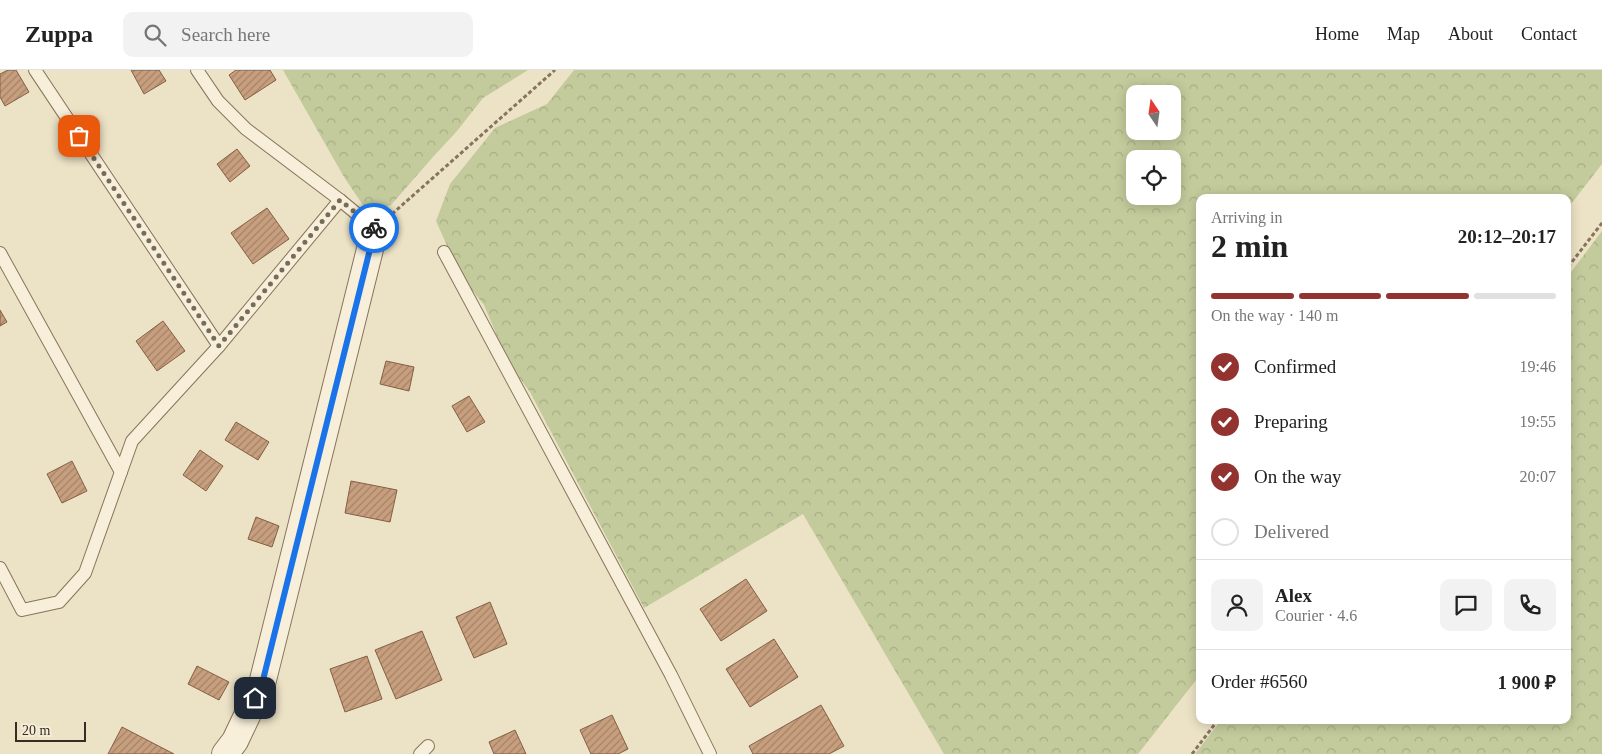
<!DOCTYPE html>
<meta charset="utf-8">
<style>
:root{--surface:#fff;--page:#f2f2f2;--text:#222;--muted:#767676;--line:#e0e0e0;--accent:#923330}
body{margin:0;font-family:Georgia,serif;background:var(--page);color:var(--text);height:100vh;display:flex;flex-direction:column;font-size:19px;white-space:nowrap}
*{box-sizing:border-box;margin:0}
p{font-size:16px;color:var(--muted)}
.icon{flex:none;width:28px;height:28px;fill:none;stroke:currentColor;stroke-width:2;stroke-linecap:round;stroke-linejoin:round}
.map{position:relative;flex:1;overflow:hidden}
.details{position:absolute;left:1196px;top:124px;width:375px;height:530px;display:flex;flex-direction:column;background:var(--surface);border-radius:10px;box-shadow:0 2px 12px #0003}
.details>*{flex:none}
.needle{width:32px;rotate:347deg}
.tools{position:absolute;left:1126px;top:15px;display:grid;gap:10px}
.tools a{display:grid;place-items:center;width:55px;height:55px;border-radius:10px;background:var(--surface);box-shadow:0 2px 12px #0003;font-size:25px}
.scale{position:absolute;left:15px;bottom:12px;width:71px;box-sizing:border-box;padding-left:5px;border:2px solid #372c20;border-top:0;font-size:14px;line-height:18px;white-space:nowrap;color:#372c20;-webkit-text-stroke:4px #f4ecd6;paint-order:stroke}
.pin{position:absolute;display:grid;place-items:center;width:42px;height:42px;color:#fff;margin:-21px;border-radius:10px;box-shadow:0 2px 8px #0006}
.courier{position:absolute;display:grid;place-items:center;width:50px;height:50px;margin:-25px;border:4px solid #1a73e8;border-radius:50%;background:#fff;color:#222;box-shadow:0 1px 6px #0007}
.overview em{font-style:normal;font-weight:700}
.overview div{display:flex;flex-direction:column-reverse}
.overview{display:flex;align-items:center;justify-content:space-between;height:85px;padding:0 15px}
h1{font-size:32px;font-weight:700;line-height:38px}
.bar{display:grid;grid-template-columns:repeat(4,1fr);gap:8px 5px;align-content:center;height:60px;padding:0 15px}
.bar i{height:6px;border-radius:4px;background:var(--line)}
.bar .on{background:var(--accent)}
.bar p{grid-column:span 4}
.line{display:flex;align-items:center;gap:12px;padding:0 15px;border-top:1px solid var(--line)}
.line div{flex:1}
.round{display:grid;place-items:center;flex:none;width:52px;height:52px;border-radius:10px;background:var(--page)}
ol{padding:0 15px;list-style:none}
li{display:flex;align-items:center;gap:15px;height:55px}
li p{margin-inline-start:auto}
li .icon{padding:5px;border-radius:50%;background:var(--accent);color:#fff;stroke-width:4}
li:last-child{color:var(--muted)}
li i{width:28px;height:28px;border:2px solid var(--line);border-radius:50%}
header{display:flex;align-items:center;gap:30px;box-sizing:border-box;height:70px;padding:0 25px;background:var(--surface);border-bottom:1px solid var(--line)}
header strong{font-size:24px}
nav{display:flex;gap:28px;margin-inline-start:auto;font-size:18px}
.search{width:350px;height:45px;background:var(--page);display:flex;align-items:center;gap:12px;box-sizing:border-box;padding:0 18px;border-radius:10px;color:var(--muted);font-size:19px}
.map>svg:first-child{display:block}
.forest{fill:url(#forest-crowns);fill-rule:evenodd}
.building{fill:url(#building-hatch);stroke:#845f44}
.lines{fill:none;stroke-linecap:round;stroke-linejoin:round}
.service-casing{stroke:#86745d;stroke-width:14}
.minor-casing{stroke:#86745d;stroke-width:28}
.path{stroke:#86745d;stroke-width:3;stroke-dasharray:4 2.5;stroke-linecap:butt}
.service{stroke:#f7efd9;stroke-width:12}
.minor{stroke:#f7efd9;stroke-width:26}
.done{stroke:#766c5a;stroke-width:5;stroke-dasharray:0 9}
.route{stroke:#1a73e8;stroke-width:6}
</style>
<header>
<strong>Zuppa</strong>
<div class="search"><svg class="icon" aria-label="search" viewBox="0 0 24 24"><circle cx="10" cy="10" r="6"/><path d="M15 15l6 6"/></svg>Search here</div>
<nav><a>Home</a><a>Map</a><a>About</a><a>Contact</a></nav>
</header>
<div class="map">
<svg width="1602" height="684" viewBox="0 0 1602 684">
<defs>
<pattern id="forest-crowns" width="20" height="18" patternUnits="userSpaceOnUse" patternTransform="scale(1.25)"><rect width="20" height="18" fill="#c3ca9b"/><path d="M2 6a3 3 0 1 1 6 0M12 15a3 3 0 1 1 6 0" fill="none" stroke="#a8ae85"/></pattern>
<pattern id="building-hatch" width="6" height="6" patternUnits="userSpaceOnUse" patternTransform="scale(1.25)"><rect width="6" height="6" fill="#c89f7e"/><path d="M-1 1l2-2M0 6l6-6M5 7l2-2" fill="none" stroke="#a38267"/></pattern>
</defs>
<rect width="100%" height="100%" fill="#ece2c6"/>
<g class="forest">
<polygon points="283,0 528,0 483,28 457,61 432,88 391,135 369,144 344,107"/>
<path d="M 574,0 L 1602,0 L 1602,94 L 1568,138 L 1568,128 L 1200,128 L 1200,605 L 1138,684 L 944,684 L 803,444 L 644,538 L 530,322 L 509,294 L 484,235 L 460,205 L 436,151 L 450,114 L 495,58 L 547,34 ZM 1135,24 L 1172,24 L 1172,61 L 1135,61 ZM 1135,89 L 1172,89 L 1172,126 L 1135,126 Z"/>
<polygon points="1602,161 1602,684 1195,684 1221,650 1568,650 1568,206"/>
</g>
<g class="building">
<polygon points="8,0 16,0 29,22 5,36 0,27 0,4"/>
<polygon points="131,0 159,0 166,11 144,24"/>
<polygon points="236,0 270,0 276,10 245,30 229,5"/>
<polygon points="237,79 250,96 230,112 217,94"/>
<polygon points="267,138 289,169 253,194 231,163"/>
<polygon points="0,240 7,252 0,256"/>
<polygon points="163,251 185,281 157,301 136,271"/>
<polygon points="386,291 414,297 409,321 380,314"/>
<polygon points="469,326 485,352 467,362 452,336"/>
<polygon points="236,352 269,372 258,390 225,370"/>
<polygon points="200,380 223,396 206,421 183,405"/>
<polygon points="72,391 87,421 62,433 47,404"/>
<polygon points="351,411 397,420 390,452 345,443"/>
<polygon points="256,447 279,456 272,477 248,469"/>
<polygon points="746,509 767,541 721,571 700,539"/>
<polygon points="490,532 507,574 474,588 456,547"/>
<polygon points="422,561 442,610 396,629 375,580"/>
<polygon points="774,569 798,607 750,637 726,599"/>
<polygon points="367,586 382,629 345,642 330,599"/>
<polygon points="197,596 229,612 219,630 188,614"/>
<polygon points="821,635 844,676 829,684 753,684 749,676"/>
<polygon points="612,645 628,679 618,684 591,684 580,660"/>
<polygon points="122,657 174,684 108,684"/>
<polygon points="515,660 526,684 494,684 489,672"/>
</g>
<g class="lines">
<g class="service-casing">
<g id="service">
<polyline points="35,0 219,276"/>
<polyline points="197,0 218,31 246,59 340,130 375,159"/>
<polyline points="444,182 671,605 710,684"/>
<polyline points="0,183 121,402"/>
<polyline points="0,498 22,540 59,532 85,503 132,371 219,276 340,130"/>
<polyline points="420,684 428,676"/>
</g>
</g>
<g class="minor-casing">
<polyline id="minor" points="225,684 235,671 262,614 375,159"/>
</g>
<g class="path">
<polyline points="392,144 555,0"/>
<polyline points="1568,197 1602,153"/>
<polyline points="1192,684 1218,650"/>
</g>
<use href="#service" class="service"/>
<use href="#minor" class="minor"/>
</g>
<g class="lines">
<polyline class="done" points="79,66 219,276 340,130 374,158"/>
<polyline class="route" points="255,628 262,614 375,159 374,158"/>
</g>
</svg>
<div class="tools">
<a><svg class="needle" viewBox="-14 -14 28 28"><path d="M0-13l5 13h-10z" fill="#e53935"/><path d="M0 13l5-13h-10z" fill="#767676"/></svg></a>
<a><svg class="icon" aria-label="locate" viewBox="0 0 24 24"><circle cx="12" cy="12" r="6"/><path d="M12 2v4M12 18v4M2 12h4M18 12h4"/></svg></a>
</div>
<div class="scale">20 m</div>
<div class="pin" style="left:79px;top:66px;background:#ea580c"><svg class="icon" aria-label="bag" viewBox="0 0 24 24"><path d="M5 8h14l-1 12H6zM9 8a3 3 0 0 1 6 0"/></svg></div>
<div class="pin" style="left:255px;top:628px;background:#1f2937"><svg class="icon" aria-label="home" viewBox="0 0 24 24"><path d="M3 11l9-7 9 7M6 9v11h12V9"/></svg></div>
<div class="courier" style="left:374px;top:158px"><svg class="icon" aria-label="bike" viewBox="0 0 24 24"><circle cx="6" cy="16" r="4"/><circle cx="18" cy="16" r="4"/><path d="M6 16l4-8h5l3 8M10 8l3 8H6M13 5h3"/></svg></div>
<section class="details">
<div class="overview"><div><h1>2 min</h1><p>Arriving in</p></div><em>20:12–20:17</em></div>
<div class="bar"><i class="on"></i><i class="on"></i><i class="on"></i><i></i><p>On the way · 140 m</p></div>
<ol>
<li><svg class="icon" aria-label="check" viewBox="0 0 24 24"><path d="M5 12l5 5 9-10"/></svg>Confirmed<p>19:46</p></li>
<li><svg class="icon" aria-label="check" viewBox="0 0 24 24"><path d="M5 12l5 5 9-10"/></svg>Preparing<p>19:55</p></li>
<li><svg class="icon" aria-label="check" viewBox="0 0 24 24"><path d="M5 12l5 5 9-10"/></svg>On the way<p>20:07</p></li>
<li><i></i>Delivered</li>
</ol>
<div class="line" style="height:90px"><a class="round"><svg class="icon" aria-label="person" viewBox="0 0 24 24"><circle cx="12" cy="8" r="4"/><path d="M4 21q1-7 8-7t8 7"/></svg></a><div><b>Alex</b><p>Courier · 4.6</p></div><a class="round"><svg class="icon" aria-label="chat" viewBox="0 0 24 24"><path d="M4 5h16v11H9l-5 4z"/></svg></a><a class="round"><svg class="icon" aria-label="phone" viewBox="0 0 24 24"><path d="M5 4h4l2 5-3 2q2 4 5 5l2-3 5 2v4C11 20 4 13 5 4z"/></svg></a></div>
<div class="line" style="height:65px"><div>Order #6560</div><b>1 900 ₽</b></div>
</section>
</div>
